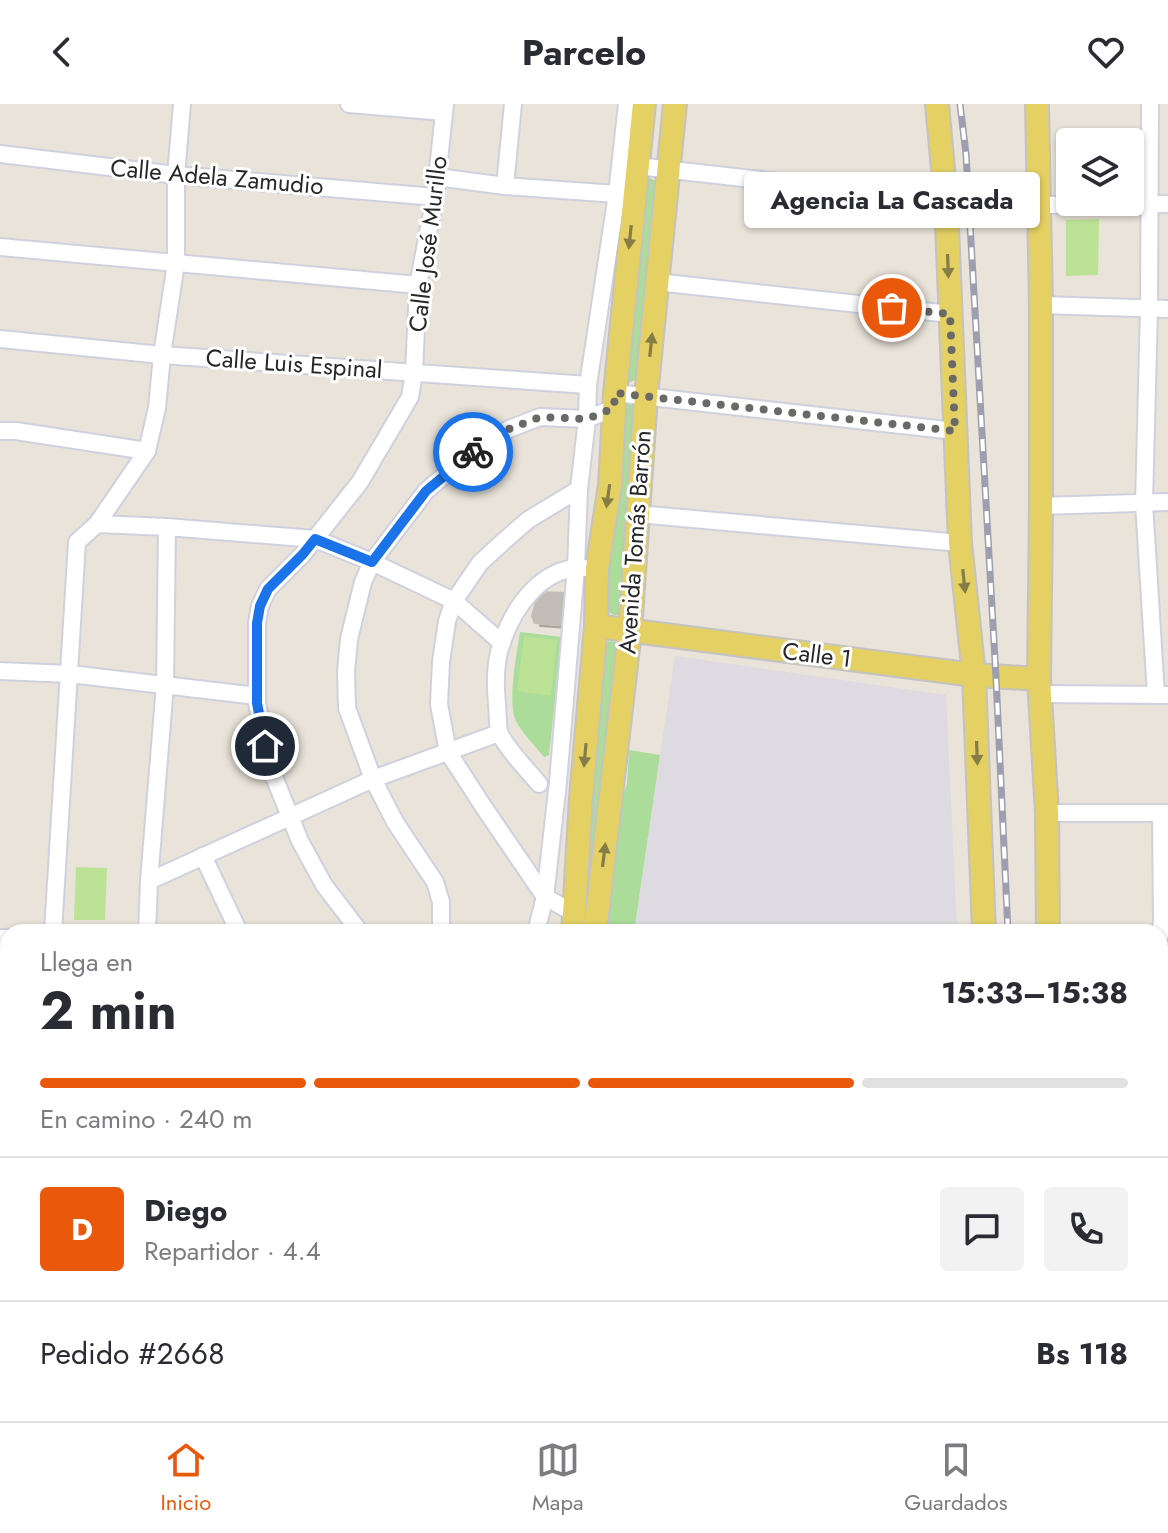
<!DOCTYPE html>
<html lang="es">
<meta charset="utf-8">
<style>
:root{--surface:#fff;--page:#f2f2f3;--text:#2b2b33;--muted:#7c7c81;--line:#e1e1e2;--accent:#ea580c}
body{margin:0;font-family:Jost,sans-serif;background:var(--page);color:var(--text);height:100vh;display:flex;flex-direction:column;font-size:30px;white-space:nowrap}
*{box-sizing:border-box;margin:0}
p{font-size:26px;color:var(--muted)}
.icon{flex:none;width:44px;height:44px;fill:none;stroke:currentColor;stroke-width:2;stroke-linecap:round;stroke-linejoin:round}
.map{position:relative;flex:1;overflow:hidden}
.drawer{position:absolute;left:0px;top:820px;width:1168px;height:498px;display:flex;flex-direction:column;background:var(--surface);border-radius:24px 24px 0 0;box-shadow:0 2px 6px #0004}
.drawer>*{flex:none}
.tools{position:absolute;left:1056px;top:24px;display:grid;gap:16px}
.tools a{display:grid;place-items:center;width:88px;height:88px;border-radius:8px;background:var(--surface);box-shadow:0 2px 6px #0004;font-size:40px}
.pin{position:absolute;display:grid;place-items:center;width:68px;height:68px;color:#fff;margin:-34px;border:4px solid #fff;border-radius:50%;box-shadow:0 2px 8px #0007}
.courier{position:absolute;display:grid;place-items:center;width:80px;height:80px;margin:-40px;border:6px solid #1a73e8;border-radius:50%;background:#fff;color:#222;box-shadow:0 2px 10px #0007}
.bubble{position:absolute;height:56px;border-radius:8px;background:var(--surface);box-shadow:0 2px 6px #0004;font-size:26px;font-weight:700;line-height:56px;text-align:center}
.overview em{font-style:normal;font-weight:700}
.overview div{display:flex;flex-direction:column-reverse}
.overview{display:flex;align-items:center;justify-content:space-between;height:136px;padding:0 40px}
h1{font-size:52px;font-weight:700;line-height:60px}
.bar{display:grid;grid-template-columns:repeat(4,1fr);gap:12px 8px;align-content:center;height:96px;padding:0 40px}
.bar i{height:10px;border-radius:6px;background:var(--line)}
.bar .selected{background:var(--accent)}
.bar p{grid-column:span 4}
.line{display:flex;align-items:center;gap:20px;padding:0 40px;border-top:2px solid var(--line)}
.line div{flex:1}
.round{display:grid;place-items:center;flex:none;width:84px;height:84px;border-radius:8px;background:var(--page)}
header{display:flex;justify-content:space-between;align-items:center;height:104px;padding:0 40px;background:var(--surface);font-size:36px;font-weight:700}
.menu{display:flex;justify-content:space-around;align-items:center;height:112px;border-top:2px solid var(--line);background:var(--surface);font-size:22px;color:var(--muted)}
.menu a{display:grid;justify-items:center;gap:4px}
.menu .selected{color:var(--accent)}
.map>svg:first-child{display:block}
.industrial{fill:#dddae1}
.green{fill:#abdc9a}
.pitch{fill:#bce296}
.building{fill:#c1bdb6;filter:url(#shadow)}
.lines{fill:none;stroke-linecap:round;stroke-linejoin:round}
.minor-casing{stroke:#cfd1df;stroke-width:20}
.major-casing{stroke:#c3c3c3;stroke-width:26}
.minor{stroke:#fff;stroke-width:16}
.major{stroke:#e4d063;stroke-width:22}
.rail-casing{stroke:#9d9fb0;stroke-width:7}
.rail{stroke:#fff;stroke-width:4;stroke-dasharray:12;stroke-linecap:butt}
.oneway{fill:#867c45}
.done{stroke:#6b6966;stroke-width:8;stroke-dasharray:0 14.4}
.route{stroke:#1a73e8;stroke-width:10}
.labels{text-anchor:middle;stroke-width:6;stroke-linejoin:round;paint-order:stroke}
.street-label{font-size:24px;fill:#272727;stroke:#fff}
</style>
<header><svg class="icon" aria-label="back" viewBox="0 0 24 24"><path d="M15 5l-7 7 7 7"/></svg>Parcelo<svg class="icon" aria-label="heart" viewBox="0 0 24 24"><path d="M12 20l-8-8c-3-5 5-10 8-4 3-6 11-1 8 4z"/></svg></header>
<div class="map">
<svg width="1168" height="1317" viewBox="0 0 1168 1317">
<defs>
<filter id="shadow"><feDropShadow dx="5.5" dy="3" stdDeviation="0" flood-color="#0004"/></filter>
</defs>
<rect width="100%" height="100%" fill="#e9e3da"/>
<g class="industrial">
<polygon points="675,552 946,591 957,828 634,828"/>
<polygon points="775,1310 945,1310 944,1317 827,1317"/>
</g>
<g class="green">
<polygon points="649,74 659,78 640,274 628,279 624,274 644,77"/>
<polygon points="631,298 636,301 622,511 614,511 608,508 606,500 621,304"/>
<path d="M 520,528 L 562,533 L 549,651 L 544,653 C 536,643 521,628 516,617 C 507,599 517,549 520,528 Z"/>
<polygon points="609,537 619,539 590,828 572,828 603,544"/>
<polygon points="629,646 660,651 634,828 604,828 619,701 627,680"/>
</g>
<g class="pitch">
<polygon points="1099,115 1098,171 1066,172 1066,116"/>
<polygon points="524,532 557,536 551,592 517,587"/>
<polygon points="76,763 107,764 105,816 74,816"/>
</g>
<polygon class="building" points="538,487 566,488 563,522 534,520 531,512"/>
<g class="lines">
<g class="minor-casing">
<g id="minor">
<polyline points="349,0 444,8"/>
<polyline points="1150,0 1149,205 1144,399 1156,591"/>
<polyline points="0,50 176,71 435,93"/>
<polyline points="637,62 946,97"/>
<polyline points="437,73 505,82 617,90 626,86"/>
<polyline points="505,82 513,0"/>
<polyline points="1039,101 1168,100"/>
<polyline points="0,143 418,181"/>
<polyline points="657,178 950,210"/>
<polyline points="1041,201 1168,205"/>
<polyline points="0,235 162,251 588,281"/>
<polyline points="615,289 955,327"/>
<polyline points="0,327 16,327 147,347"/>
<polyline points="1041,402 1168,398"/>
<polyline points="638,410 960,439"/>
<polyline points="97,420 167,423 315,435 372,458 454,497 502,539"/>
<polyline points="0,567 70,570 257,592"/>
<polyline points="1039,590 1168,591"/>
<path d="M 539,680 C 526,664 509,648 500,630 C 497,622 498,609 497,600 C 495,580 495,557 502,538 C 514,503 542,462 584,464"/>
<polyline points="1047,709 1168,709"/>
<polyline points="203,752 239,828"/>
<polyline points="149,777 373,675 499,629"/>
<polyline points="574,809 545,793 483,702 448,648 439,600 441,558 447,517 454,497 480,459 504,437 528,416 579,385"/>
<polyline points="53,828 77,438 97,420 147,347 157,304 162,251 176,159 176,71 182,0"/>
<polyline points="147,828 149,777 165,581 167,423"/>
<polyline points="360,828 324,781 300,737 270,663 257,599 257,519 260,502 268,485 303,450 360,378 410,293 414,269 418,181 435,93 445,0"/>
<polyline points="441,828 441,798 435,778 395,718 373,675 347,604 346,568 349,535 363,478 372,458 426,387 467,352 509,325 540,313 587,315 614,304"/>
<polyline points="536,828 545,793 558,678 576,463 579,385 587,315 588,281 617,90 627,0"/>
<polyline points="1160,831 1162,817 1161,710"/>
<polyline points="0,834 8,834"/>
<polyline points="1160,858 1168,850"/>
<polyline points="1160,988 1168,987"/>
<polyline points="0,1056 8,1056"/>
<polyline points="1160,1092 1168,1231"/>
<polyline points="0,1203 8,1204"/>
<polyline points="256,1310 300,1317"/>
<polyline points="64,1317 64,1310"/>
<polyline points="160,1317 161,1310"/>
<polyline points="337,1317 338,1310"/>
<polyline points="460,1317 461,1310"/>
</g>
</g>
<g class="major-casing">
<g id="major">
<polyline points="937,0 946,97 960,439 974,571 984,828"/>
<polyline points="1037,0 1041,201 1041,402 1039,575 1047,709 1048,828"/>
<polyline points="596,522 974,571 1039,575"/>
<polyline points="573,828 581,694 596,522 597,464 610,381 615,289 644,0"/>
<polyline points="595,828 630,527 646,292 675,0"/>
<polyline points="591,1310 653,1317"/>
<polyline points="1007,1310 1007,1317"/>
<polyline points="1059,1310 1059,1317"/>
<polyline points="525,1317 526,1310"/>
<polyline points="549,1317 549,1310"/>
</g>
</g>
<use href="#minor" class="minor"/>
<use href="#major" class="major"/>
<g class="rail-casing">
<g id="rail">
<polyline points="960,0 966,50 996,573 1008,828"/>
<polyline points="1031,1310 1032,1317"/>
</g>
</g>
<use href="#rail" class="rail"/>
</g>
<defs><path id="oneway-solid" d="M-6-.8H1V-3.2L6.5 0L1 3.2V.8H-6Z" transform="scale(2)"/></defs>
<g class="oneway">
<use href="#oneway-solid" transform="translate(630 133) rotate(96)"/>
<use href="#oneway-solid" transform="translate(948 162) rotate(88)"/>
<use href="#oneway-solid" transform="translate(651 241) rotate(-84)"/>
<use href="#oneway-solid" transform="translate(608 392) rotate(98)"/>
<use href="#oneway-solid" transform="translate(964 477) rotate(84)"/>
<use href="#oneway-solid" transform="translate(977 649) rotate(88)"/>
<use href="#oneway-solid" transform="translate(585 651) rotate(95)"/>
<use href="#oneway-solid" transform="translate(604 751) rotate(-83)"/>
</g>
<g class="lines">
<polyline class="done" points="473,348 509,325 540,313 587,315 614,304 615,289 955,327 950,210 892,204"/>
<polyline class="route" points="265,642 257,599 257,519 260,502 268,485 303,450 315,435 372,458 426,387 473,348"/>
</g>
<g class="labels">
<g class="street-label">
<text transform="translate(217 73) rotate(5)" y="8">Calle Adela Zamudio</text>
<text transform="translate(428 140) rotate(-83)" y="8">Calle José Murillo</text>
<text transform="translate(294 260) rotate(4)" y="8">Calle Luis Espinal</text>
<text transform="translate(635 438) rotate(-86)" y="8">Avenida Tomás Barrón</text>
<text transform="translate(817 551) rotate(7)" y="8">Calle 1</text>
</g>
</g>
</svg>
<div class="tools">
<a><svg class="icon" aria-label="layers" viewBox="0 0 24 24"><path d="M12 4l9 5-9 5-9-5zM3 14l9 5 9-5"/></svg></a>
</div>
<div class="pin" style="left:892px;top:204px;background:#ea580c"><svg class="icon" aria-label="bag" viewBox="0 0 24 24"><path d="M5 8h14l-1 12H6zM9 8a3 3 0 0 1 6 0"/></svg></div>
<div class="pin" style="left:265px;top:642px;background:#1f2937"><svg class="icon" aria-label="home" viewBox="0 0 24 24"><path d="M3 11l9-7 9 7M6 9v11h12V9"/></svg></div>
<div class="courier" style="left:473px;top:348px"><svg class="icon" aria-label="bike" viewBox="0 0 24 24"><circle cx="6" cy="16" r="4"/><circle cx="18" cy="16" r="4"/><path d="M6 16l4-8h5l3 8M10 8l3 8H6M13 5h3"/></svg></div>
<div class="bubble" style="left:744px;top:68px;width:296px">Agencia La Cascada</div>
<section class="drawer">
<div class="overview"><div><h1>2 min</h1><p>Llega en</p></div><em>15:33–15:38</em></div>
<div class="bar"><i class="selected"></i><i class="selected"></i><i class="selected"></i><i></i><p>En camino · 240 m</p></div>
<div class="line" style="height:144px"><b class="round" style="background:var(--accent);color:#fff">D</b><div><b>Diego</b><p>Repartidor · 4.4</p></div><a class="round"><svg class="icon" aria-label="chat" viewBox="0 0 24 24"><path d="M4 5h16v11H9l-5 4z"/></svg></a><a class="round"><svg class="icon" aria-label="phone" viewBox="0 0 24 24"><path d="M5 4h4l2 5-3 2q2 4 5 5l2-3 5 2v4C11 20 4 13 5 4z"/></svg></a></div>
<div class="line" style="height:104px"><div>Pedido #2668</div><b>Bs 118</b></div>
</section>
</div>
<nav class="menu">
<a class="selected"><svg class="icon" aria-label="home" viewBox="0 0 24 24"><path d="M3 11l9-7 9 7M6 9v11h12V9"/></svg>Inicio</a>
<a><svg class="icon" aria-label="map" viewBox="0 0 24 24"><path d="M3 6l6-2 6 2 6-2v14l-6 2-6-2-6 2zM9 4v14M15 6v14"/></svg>Mapa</a>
<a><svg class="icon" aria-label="saved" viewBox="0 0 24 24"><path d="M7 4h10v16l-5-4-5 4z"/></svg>Guardados</a>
</nav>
